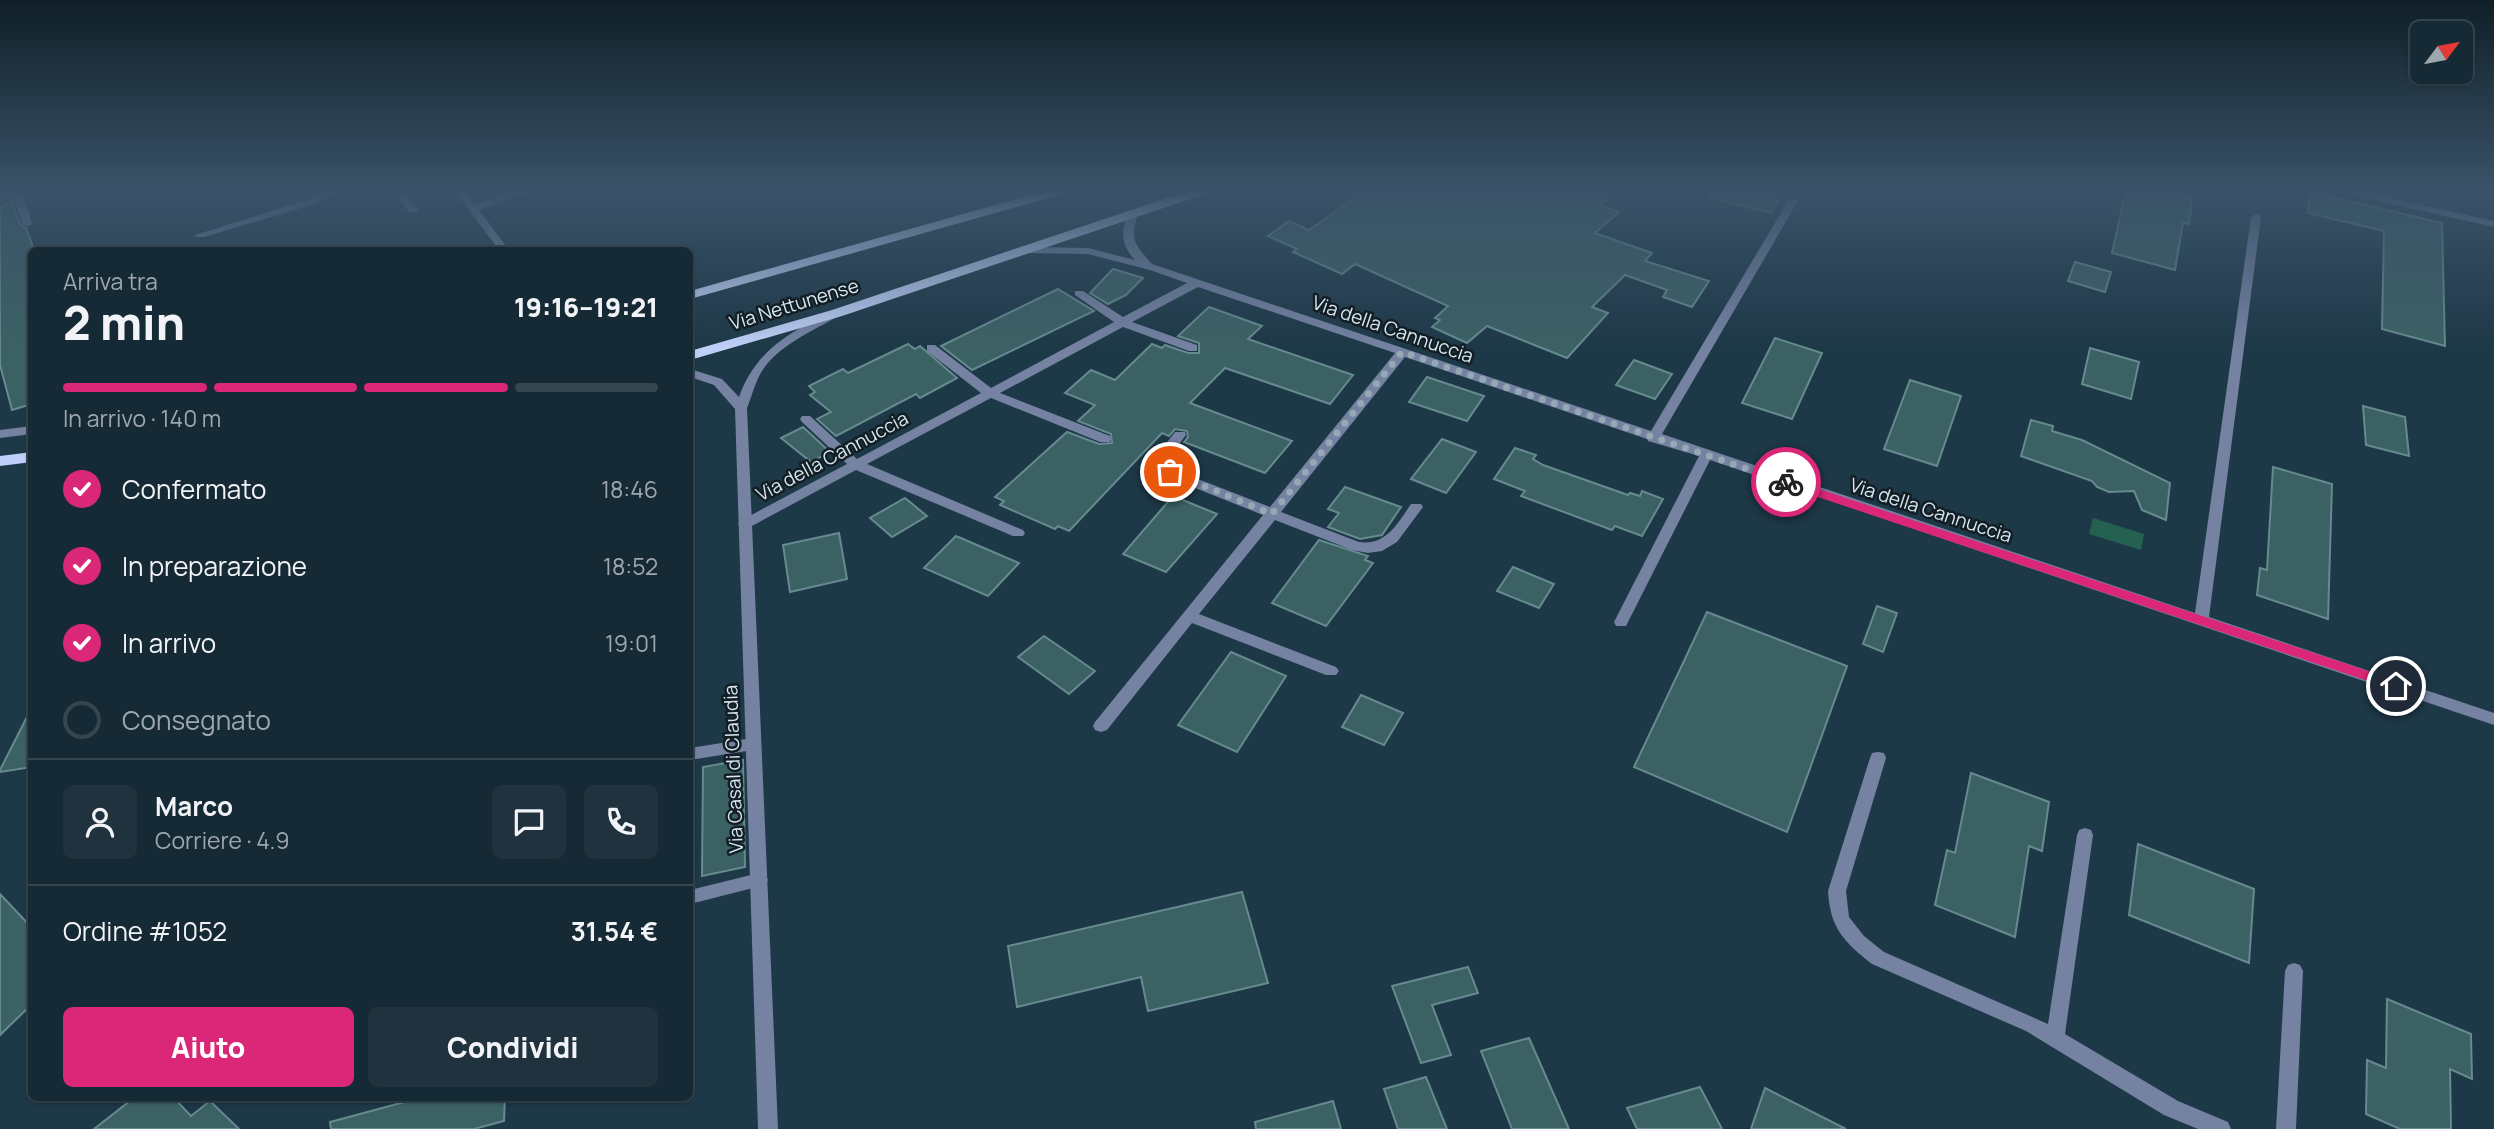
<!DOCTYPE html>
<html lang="it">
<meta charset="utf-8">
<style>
:root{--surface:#162a35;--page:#1f323d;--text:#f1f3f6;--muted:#9ea7ad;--line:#354650;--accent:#db2777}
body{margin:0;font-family:Manrope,sans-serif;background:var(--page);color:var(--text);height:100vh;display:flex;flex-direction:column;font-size:26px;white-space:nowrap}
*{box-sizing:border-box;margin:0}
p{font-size:23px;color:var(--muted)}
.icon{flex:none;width:38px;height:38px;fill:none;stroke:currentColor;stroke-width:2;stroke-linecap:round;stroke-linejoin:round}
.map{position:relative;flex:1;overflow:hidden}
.details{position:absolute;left:28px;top:247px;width:665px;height:854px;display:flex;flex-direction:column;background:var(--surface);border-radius:10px;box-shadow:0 2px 5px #0004,0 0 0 2px var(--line)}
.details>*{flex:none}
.needle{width:46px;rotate:58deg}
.buttons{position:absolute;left:2410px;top:21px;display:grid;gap:14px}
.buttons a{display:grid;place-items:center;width:63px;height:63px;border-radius:10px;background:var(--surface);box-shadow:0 2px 5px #0004,0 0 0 2px var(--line);font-size:35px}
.pin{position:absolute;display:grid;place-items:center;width:60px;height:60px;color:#fff;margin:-30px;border:4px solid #fff;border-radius:50%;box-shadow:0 2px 7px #0007}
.courier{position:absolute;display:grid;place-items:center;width:70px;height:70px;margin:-35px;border:5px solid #db2777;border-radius:50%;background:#fff;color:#222;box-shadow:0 2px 9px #0007}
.summary em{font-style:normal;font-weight:800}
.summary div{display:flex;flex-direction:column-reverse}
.summary{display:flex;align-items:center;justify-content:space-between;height:119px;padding:0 35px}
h1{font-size:46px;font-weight:800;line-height:52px}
.bar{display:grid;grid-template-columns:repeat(4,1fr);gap:10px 7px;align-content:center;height:84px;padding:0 35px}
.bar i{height:9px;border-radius:5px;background:var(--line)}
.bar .on{background:var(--accent)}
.bar p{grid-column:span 4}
.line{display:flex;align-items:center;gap:18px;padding:0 35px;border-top:2px solid var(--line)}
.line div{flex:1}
.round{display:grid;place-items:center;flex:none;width:74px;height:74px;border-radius:10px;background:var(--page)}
ol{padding:0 35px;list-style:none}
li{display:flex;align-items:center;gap:21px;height:77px}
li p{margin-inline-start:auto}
li .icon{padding:7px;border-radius:50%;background:var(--accent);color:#fff;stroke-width:4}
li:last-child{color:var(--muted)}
li i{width:38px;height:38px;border:4px solid var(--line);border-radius:50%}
.button{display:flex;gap:14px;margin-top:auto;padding:14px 35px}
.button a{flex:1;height:80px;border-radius:10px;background:var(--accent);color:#fff;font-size:28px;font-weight:800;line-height:80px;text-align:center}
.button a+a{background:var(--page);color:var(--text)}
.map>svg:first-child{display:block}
.water{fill:#256150}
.building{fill:#3c6164;stroke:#658b8f;stroke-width:2}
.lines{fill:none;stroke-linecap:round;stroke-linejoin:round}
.minor{fill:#7582a2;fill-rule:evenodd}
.tertiary{fill:#7582a2;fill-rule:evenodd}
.primary{fill:#bfcff7;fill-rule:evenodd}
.route{fill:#db2777}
.done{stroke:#95a9b5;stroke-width:7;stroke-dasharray:0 12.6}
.labels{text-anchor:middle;stroke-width:5;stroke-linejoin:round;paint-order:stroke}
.street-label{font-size:19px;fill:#d6e6f0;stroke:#121d24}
</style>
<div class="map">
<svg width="2494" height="1129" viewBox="0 0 2494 1129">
<rect width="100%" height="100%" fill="#1d3847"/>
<polygon class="water" points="2093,518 2144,534 2141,550 2089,534"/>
<g class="building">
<polygon points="1367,190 1618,190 1600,205 1619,212 1595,233 1652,253 1645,261 1709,281 1692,307 1663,297 1667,290 1625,275 1592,307 1608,313 1567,358 1487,326 1467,343 1432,327 1440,320 1435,318 1448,306 1355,264 1342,274 1293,252 1297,249 1268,236 1289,221 1309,230"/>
<polygon points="1709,190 1783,190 1771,213 1708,197"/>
<polygon points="2126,190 2168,190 2192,199 2189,224 2183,223 2175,270 2112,253"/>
<polygon points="2310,192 2442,223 2445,346 2382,329 2384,231 2308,213"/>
<polygon points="12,202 20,224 26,228 32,244 32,404 12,410 0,365 0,206"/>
<polygon points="2075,262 2111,272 2105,292 2068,281"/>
<polygon points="1113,269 1143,278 1126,295 1108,304 1090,293"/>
<polygon points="1058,289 1094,311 972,370 941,346"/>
<polygon points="1209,307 1262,326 1248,339 1353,375 1330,404 1225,368 1190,403 1292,441 1265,473 1184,442 1188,437 1187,431 1175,429 1169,436 1162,433 1069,531 1058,526 1055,529 1000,505 1004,501 995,497 1067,432 1099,444 1112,443 1111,434 1078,421 1095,405 1065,393 1091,370 1115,380 1152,344 1162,348 1165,345 1188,353 1199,353 1199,343 1178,336"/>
<polygon points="1775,338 1822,353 1792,419 1742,403"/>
<polygon points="908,344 915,349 920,346 957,378 920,398 916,394 836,436 817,419 831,412 810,395 815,392 809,386 843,369 848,373"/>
<polygon points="2090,348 2139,362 2131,399 2082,384"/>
<polygon points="1634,360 1672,374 1655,399 1616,385"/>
<polygon points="1427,377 1484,396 1467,421 1409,402"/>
<polygon points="1910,380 1961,396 1937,466 1884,449"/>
<polygon points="2363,406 2405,417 2409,456 2366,445"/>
<polygon points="2031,420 2053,426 2052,431 2082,440 2170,483 2166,520 2142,510 2134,491 2109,492 2097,487 2092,481 2021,456"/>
<polygon points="803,427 830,452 811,462 781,438"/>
<polygon points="1442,439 1476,452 1446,493 1411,479"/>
<polygon points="1515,448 1536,455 1533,459 1543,465 1628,495 1630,493 1640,496 1642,491 1663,499 1642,536 1615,526 1612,530 1521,496 1525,491 1494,479"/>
<polygon points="2273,467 2332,484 2328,619 2257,595 2260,568 2267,570"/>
<polygon points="1345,487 1401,507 1382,535 1360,539 1328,527 1339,513 1328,509"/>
<polygon points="1173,496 1217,514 1166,572 1123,554"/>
<polygon points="905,498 927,516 892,537 870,518"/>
<polygon points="839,533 847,579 790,592 783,545"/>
<polygon points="956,536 1019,563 988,596 924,568"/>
<polygon points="1319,540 1368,556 1365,560 1373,563 1326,626 1272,603"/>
<polygon points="1513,567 1554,584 1539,608 1497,591"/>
<polygon points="1877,606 1897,613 1883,652 1863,644"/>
<polygon points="1707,612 1847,666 1787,832 1634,767"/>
<polygon points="1044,636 1095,671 1069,694 1018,657"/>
<polygon points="1231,652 1286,676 1237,752 1178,725"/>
<polygon points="1361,695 1403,713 1384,745 1342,727"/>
<polygon points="32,707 32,767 0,772 0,770"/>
<polygon points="743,760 745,867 702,876 703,767"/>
<polygon points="1971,773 2049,802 2042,851 2029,846 2015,937 1935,905 1947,850 1955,853"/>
<polygon points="2138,844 2254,889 2249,963 2129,915"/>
<polygon points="1242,892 1268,983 1148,1011 1141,977 1017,1007 1008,946"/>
<polygon points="0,894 32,928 32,1004 0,1035"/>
<polygon points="1468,967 1478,993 1432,1005 1451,1055 1421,1063 1392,986"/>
<polygon points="2387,999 2471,1034 2472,1079 2450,1069 2451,1129 2400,1129 2366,1114 2367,1060 2386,1068"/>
<polygon points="1529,1038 1569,1129 1512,1129 1481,1051"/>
<polygon points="1426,1077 1447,1129 1398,1129 1384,1089"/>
<polygon points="1700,1087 1722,1129 1637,1129 1627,1108"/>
<polygon points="1765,1088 1846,1129 1751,1129"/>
<polygon points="135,1097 173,1097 191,1116 210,1101 239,1129 94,1129"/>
<polygon points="423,1097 505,1097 504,1121 474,1129 331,1129 330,1122"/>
<polygon points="1333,1101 1341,1129 1256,1129 1255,1122"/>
</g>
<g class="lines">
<g class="minor">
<polygon points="14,190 22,192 32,223 31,225 27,226 22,223 13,196 0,200 0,194"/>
<polygon points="331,190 344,190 315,204 204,237 196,237 195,235 307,200"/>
<polygon points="393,190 403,190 418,210 417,212 409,212"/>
<polygon points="454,190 464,190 475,204 521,190 536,190 479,210 509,250 499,250"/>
<polygon points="2338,190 2355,190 2494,221 2494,227 2343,193"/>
<path d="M 1793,198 L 1798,201 L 1662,434 L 2195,613 L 2251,217 L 2256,214 L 2260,215 L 2261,217 L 2209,617 L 2494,713 L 2494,725 L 1710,460 L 1626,626 L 1616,626 L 1614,622 L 1699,456 L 1648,441 L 1647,439 L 1405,357 L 1281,512 L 1359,542 C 1386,546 1398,523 1411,504 L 1421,504 L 1423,507 L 1397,542 L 1382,551 L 1368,553 L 1352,550 L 1275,520 L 1199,614 L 1336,667 L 1339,671 L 1336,675 L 1326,675 L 1192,623 L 1107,730 L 1101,732 L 1095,730 L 1093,726 L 1095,722 L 1263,515 L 1170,478 L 1157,464 L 1157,455 L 1175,432 L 1185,432 L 1186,435 L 1170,456 L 1170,463 L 1180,472 L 1270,507 L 1395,353 L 1198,287 L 1132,322 L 1197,345 L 1197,351 L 1189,351 L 1123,327 L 1000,393 L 1110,436 L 1111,439 L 1110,442 L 1100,442 L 991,398 L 867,464 L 1023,530 L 1025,533 L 1023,536 L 1013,536 L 856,470 L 750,527 L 745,529 L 738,524 L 740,521 L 847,464 L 802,422 L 800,419 L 802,416 L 810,416 L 857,459 L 981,393 L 927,351 L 927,345 L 935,345 L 991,388 L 1114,322 L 1075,295 L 1075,291 L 1083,291 L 1123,317 L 1187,283 L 1150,270 L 1088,254 L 1027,253 L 1022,250 L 1027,247 L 1088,248 L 1135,260 C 1121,245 1120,230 1129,212 L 1137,212 L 1138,214 C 1129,242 1136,245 1152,264 L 1651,431 L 1788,201 Z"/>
<polygon points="32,426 32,434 0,438 0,430"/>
<polygon points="753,738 759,739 761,744 759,749 690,760 690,748"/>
<path d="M 1878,752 L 1884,753 L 1886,758 L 1846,891 L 1849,917 L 1864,936 L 1884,952 L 2048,1024 L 2077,835 L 2079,830 L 2085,828 L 2091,830 L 2093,835 L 2065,1034 L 2178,1101 L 2228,1122 L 2231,1129 L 2198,1129 L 2164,1115 L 2026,1031 L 1872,964 C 1844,942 1830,928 1828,891 L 1870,758 L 1872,753 Z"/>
<polygon points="759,873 765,875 768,880 765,885 690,904 690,890"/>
<polygon points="2294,963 2300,965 2303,971 2296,1129 2276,1129 2285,971 2288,965"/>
</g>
<path class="tertiary" d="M 835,311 L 841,314 L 839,316 C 812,331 779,345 762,371 C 755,382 752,396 747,408 L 778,1129 L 758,1129 L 735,409 L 714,385 L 690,377 L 690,369 L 722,379 L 739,397 C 751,363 773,343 805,325 C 815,320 824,314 835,311 Z"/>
<g class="primary">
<polygon points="1048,190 1067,190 1066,193 690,299 690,291"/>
<polygon points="1191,190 1217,190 842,316 690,360 690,351 832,310"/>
<polygon points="32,452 32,462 0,466 0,456"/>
</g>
</g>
<linearGradient id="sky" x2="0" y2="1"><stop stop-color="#101f27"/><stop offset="0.55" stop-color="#3a5369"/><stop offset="1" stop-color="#3a5369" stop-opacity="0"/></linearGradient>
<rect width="2494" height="348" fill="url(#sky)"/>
<polygon class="route" points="1786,478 2401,682 2402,686 2401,689 2392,689 1782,485 1780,482"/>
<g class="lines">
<polyline class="done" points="1170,472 1272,514 1402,352 1786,482"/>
</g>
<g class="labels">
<g class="street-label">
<text transform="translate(794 304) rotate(-17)" y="7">Via Nettunense</text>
<text transform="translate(1393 329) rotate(19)" y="7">Via della Cannuccia</text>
<text transform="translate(832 456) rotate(-28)" y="7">Via della Cannuccia</text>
<text transform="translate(1931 510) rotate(18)" y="7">Via della Cannuccia</text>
<text transform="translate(733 769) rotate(-92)" y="7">Via Casal di Claudia</text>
</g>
</g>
</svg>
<div class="buttons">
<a><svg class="needle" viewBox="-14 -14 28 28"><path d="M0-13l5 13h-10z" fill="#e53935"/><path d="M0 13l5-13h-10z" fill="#9ea7ad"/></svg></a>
</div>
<div class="pin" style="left:1170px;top:472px;background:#ea580c"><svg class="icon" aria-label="bag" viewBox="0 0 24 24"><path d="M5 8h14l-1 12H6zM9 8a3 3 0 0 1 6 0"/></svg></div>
<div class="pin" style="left:2396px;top:686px;background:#1f2937"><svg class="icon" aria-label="home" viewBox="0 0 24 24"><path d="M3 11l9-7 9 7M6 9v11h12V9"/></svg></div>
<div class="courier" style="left:1786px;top:482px"><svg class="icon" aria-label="bike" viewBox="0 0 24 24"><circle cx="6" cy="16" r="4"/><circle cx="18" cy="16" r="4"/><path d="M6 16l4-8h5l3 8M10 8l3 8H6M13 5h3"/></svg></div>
<section class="details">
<div class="summary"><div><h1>2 min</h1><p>Arriva tra</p></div><em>19:16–19:21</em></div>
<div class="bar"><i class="on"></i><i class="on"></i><i class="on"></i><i></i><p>In arrivo · 140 m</p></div>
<ol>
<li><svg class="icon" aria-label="check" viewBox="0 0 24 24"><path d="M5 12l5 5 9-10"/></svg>Confermato<p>18:46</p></li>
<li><svg class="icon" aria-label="check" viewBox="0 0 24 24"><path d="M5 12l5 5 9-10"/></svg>In preparazione<p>18:52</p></li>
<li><svg class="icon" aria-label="check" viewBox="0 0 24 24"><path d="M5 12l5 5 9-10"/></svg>In arrivo<p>19:01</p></li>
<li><i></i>Consegnato</li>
</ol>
<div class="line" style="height:126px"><a class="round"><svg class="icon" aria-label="person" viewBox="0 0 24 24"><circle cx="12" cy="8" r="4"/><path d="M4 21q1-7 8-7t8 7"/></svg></a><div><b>Marco</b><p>Corriere · 4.9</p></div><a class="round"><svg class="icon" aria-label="chat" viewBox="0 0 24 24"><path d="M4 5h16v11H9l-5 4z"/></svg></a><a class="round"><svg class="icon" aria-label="phone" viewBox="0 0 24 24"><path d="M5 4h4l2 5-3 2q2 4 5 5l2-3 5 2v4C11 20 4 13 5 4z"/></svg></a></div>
<div class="line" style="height:91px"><div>Ordine #1052</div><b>31.54 €</b></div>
<div class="button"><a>Aiuto</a><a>Condividi</a></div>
</section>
</div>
